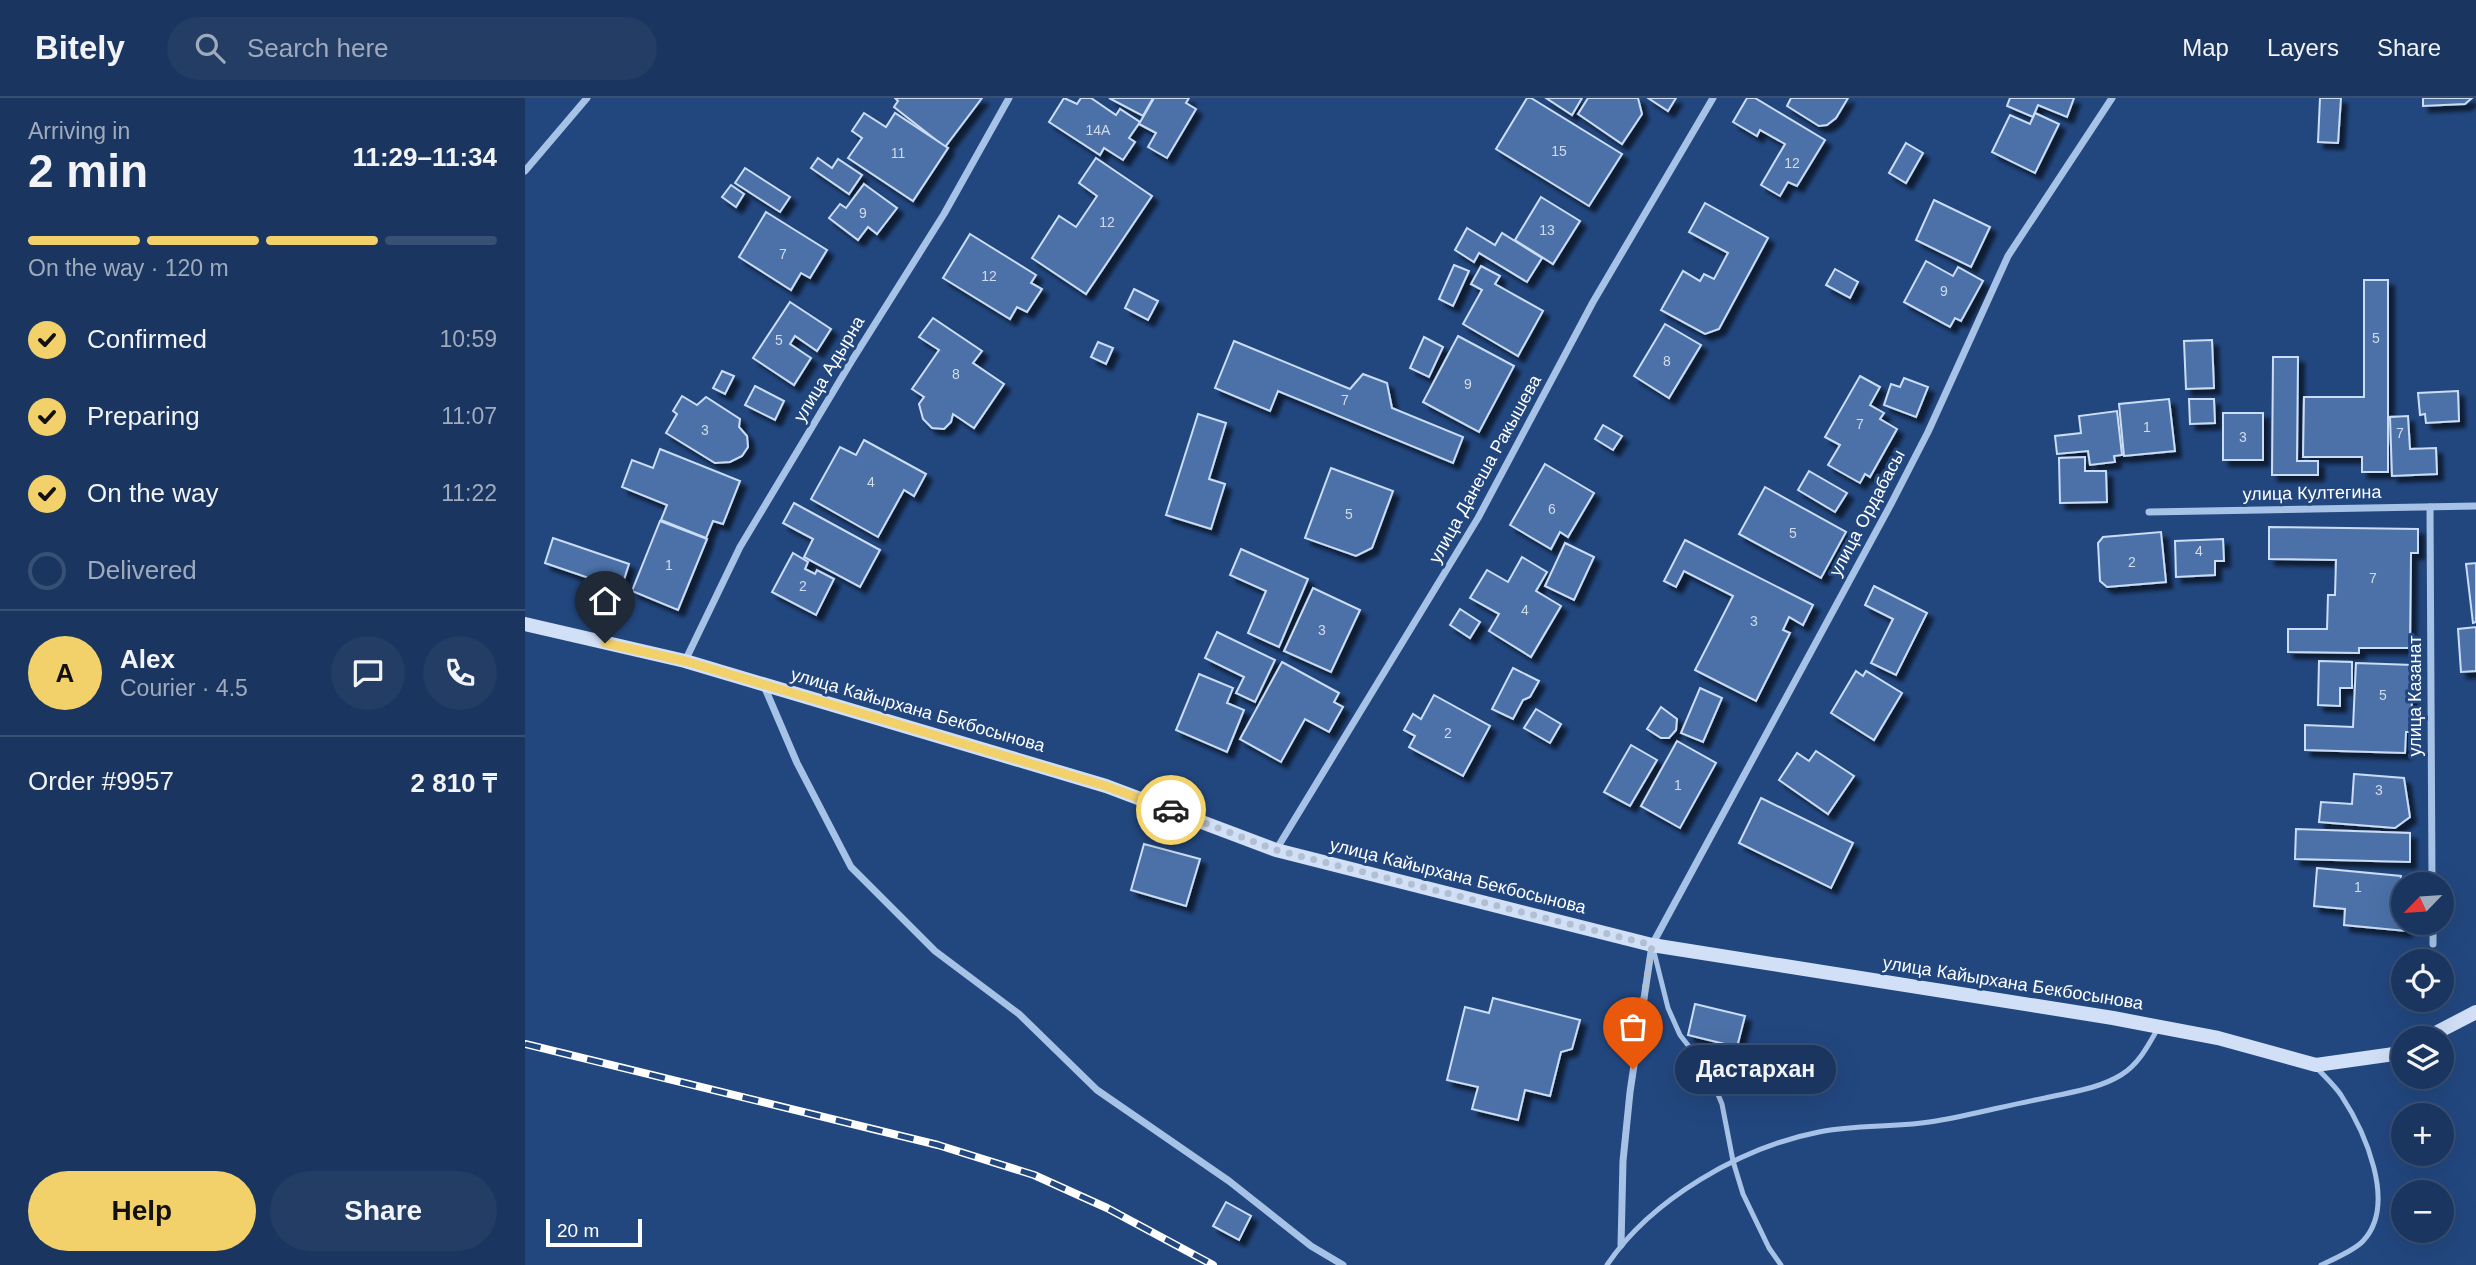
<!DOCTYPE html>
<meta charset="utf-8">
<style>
:root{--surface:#1a355f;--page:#233d65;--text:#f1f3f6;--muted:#9fabbd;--line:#385074;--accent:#f2d06a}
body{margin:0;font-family:Arial,sans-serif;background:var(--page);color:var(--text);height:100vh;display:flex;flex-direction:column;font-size:26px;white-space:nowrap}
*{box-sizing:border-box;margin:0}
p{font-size:23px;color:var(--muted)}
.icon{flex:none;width:38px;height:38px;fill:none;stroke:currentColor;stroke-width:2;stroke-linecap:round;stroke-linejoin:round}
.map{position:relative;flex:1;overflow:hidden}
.details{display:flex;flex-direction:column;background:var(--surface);width:525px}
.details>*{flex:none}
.needle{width:46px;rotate:245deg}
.fabs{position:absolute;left:1866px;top:774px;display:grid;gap:14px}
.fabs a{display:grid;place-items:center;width:63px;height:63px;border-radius:50%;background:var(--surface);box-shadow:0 7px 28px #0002,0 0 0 2px var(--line);font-size:35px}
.scale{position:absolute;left:21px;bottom:18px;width:96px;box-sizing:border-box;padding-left:7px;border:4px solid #fff;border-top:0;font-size:19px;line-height:24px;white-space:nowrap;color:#fff;-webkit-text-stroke:5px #22477f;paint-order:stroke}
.pin{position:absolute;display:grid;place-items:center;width:60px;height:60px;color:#fff;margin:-72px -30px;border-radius:50% 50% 50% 0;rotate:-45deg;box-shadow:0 0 7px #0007}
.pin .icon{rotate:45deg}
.courier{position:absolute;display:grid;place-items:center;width:70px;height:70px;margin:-35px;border:5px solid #f2d06a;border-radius:50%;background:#fff;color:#222;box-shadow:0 2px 9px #0007}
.bubble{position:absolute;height:49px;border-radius:24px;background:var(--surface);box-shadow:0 7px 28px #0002,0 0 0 2px var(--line);font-size:23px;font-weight:600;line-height:49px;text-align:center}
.overview em{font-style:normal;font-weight:600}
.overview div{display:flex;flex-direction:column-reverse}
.overview{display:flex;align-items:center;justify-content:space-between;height:119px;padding:0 28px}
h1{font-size:46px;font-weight:600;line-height:52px}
.bar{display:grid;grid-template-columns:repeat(4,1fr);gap:10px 7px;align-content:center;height:84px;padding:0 28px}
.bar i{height:9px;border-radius:5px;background:var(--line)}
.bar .current{background:var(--accent)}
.bar p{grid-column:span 4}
.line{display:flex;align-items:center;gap:18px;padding:0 28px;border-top:2px solid var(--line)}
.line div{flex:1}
.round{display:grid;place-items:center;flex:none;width:74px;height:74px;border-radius:37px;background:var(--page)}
ol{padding:0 28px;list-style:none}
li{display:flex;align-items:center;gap:21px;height:77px}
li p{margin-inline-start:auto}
li .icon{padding:7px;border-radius:50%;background:var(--accent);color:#111;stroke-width:4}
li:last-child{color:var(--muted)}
li i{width:38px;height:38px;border:4px solid var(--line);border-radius:50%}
.primary-button{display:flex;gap:14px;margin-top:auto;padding:14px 28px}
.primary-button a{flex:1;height:80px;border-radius:42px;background:var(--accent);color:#111;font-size:28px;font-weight:600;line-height:80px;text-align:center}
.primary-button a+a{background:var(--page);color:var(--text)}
header{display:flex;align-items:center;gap:42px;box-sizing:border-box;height:98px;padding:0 35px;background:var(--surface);border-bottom:2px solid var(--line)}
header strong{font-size:33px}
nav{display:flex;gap:38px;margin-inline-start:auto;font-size:24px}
.search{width:490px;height:63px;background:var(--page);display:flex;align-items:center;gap:18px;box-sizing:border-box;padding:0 24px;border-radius:38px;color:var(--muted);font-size:26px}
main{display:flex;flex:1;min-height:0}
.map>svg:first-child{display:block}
.building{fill:#4b71a8;stroke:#cbddf5;stroke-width:2;filter:url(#shadow)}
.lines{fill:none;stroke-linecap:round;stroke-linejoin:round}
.lane{stroke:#a7c2e7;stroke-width:5}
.street{stroke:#a7c2e7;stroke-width:7}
.secondary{stroke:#d1e0f6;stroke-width:14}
.rail-casing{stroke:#fff;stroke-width:8}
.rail{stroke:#22477f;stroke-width:5;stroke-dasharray:16;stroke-linecap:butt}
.done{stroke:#b2bfd2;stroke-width:7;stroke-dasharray:0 12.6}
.route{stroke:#f2d06a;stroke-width:9}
.labels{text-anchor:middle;stroke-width:6;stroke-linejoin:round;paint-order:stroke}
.number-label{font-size:14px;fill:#d2dce9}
.street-label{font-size:18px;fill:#fff;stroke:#22477f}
</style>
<header>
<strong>Bitely</strong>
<div class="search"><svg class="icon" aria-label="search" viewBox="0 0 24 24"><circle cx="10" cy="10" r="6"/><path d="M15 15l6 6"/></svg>Search here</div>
<nav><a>Map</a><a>Layers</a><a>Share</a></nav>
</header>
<main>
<section class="details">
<div class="overview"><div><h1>2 min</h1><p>Arriving in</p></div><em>11:29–11:34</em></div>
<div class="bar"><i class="current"></i><i class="current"></i><i class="current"></i><i></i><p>On the way · 120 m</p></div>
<ol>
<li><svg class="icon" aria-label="check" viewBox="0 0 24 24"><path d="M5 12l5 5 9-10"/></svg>Confirmed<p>10:59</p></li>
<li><svg class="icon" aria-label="check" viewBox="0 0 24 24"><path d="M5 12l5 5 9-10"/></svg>Preparing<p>11:07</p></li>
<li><svg class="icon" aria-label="check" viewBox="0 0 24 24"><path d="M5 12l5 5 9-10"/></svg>On the way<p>11:22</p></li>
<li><i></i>Delivered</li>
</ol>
<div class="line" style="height:126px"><b class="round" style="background:var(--accent);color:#111">A</b><div><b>Alex</b><p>Courier · 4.5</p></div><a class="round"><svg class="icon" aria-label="chat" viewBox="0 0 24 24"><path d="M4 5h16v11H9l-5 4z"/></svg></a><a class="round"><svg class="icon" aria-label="phone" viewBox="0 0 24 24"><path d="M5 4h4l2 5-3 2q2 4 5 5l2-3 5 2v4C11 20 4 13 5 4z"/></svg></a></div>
<div class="line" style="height:91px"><div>Order #9957</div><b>2 810 ₸</b></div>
<div class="primary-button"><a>Help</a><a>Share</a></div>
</section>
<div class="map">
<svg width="1951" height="1167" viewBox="0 0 1951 1167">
<defs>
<filter id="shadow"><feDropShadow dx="6" dy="6" stdDeviation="2" flood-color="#0009"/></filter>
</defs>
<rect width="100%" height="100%" fill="#22477f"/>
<g class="building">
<polygon points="370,0 457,0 420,49 369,9 373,3"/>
<polygon points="539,0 552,6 556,0 566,0 591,17 595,11 615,24 604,40 610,44 598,62 579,50 575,57 524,24"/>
<polygon points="584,0 628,0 618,18"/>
<polygon points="629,0 664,0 661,5 671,11 642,60 623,49 631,35 614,26"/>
<polygon points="1002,0 1006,0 1097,56 1064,108 971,51"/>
<polygon points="1021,0 1057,0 1047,17"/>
<polygon points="1063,0 1113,0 1117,16 1097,46 1053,16"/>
<polygon points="1123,0 1151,0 1143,13"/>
<polygon points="1222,0 1230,0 1300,42 1272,88 1263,84 1255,98 1236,87 1260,46 1235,32 1232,38 1208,24"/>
<polygon points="1266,0 1323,0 1311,20 1302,27 1294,28 1262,8"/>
<polygon points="1485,0 1549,0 1542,19 1513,7 1508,19 1482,8"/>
<polygon points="1795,0 1816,0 1813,45 1793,44"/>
<polygon points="1898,0 1947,0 1940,6 1898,8"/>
<polygon points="339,15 361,29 370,15 423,50 388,103 323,60 337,40 327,33"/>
<polygon points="1510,15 1534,26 1510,75 1467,54 1485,17 1505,26"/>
<polygon points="1381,45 1398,55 1381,85 1364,75"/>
<polygon points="293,60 307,70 313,61 337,77 324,96 286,70"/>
<polygon points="571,60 627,98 561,196 507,160 534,118 551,129 572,98 554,85"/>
<polygon points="220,70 265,99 255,114 210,85"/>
<polygon points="339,86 372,110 352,136 343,129 333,142 304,120 315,106 321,110"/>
<polygon points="206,87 219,96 211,109 197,99"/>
<polygon points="1016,99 1055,123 1028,166 990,142"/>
<polygon points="1409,102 1465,129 1446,169 1391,142"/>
<polygon points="1180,105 1243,140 1194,231 1180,236 1136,212 1158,173 1175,183 1179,176 1189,181 1203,155 1164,134"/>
<polygon points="241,114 302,152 285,180 276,175 266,192 214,159"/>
<polygon points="942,130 970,147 977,135 1017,160 1002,184 954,155 949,164 930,152"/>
<polygon points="445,136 511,177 506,185 517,191 502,214 492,209 485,221 418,180"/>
<polygon points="1401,163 1428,178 1433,169 1458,183 1436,223 1430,220 1425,229 1379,204"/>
<polygon points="929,167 944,173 928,208 914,201"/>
<polygon points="956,168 975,178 970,186 1018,213 993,258 938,226 957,192 946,186"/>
<polygon points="1310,171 1333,184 1325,200 1301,187"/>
<polygon points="1839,182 1863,182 1863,374 1837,374 1837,359 1778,359 1779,299 1839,299"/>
<polygon points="609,191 633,203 623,222 600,210"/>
<polygon points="265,204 306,231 292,253 270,238 265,246 286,260 269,287 228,260"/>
<polygon points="408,220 457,253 448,265 479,286 449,330 428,316 426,324 419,331 407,330 398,321 394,306 399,299 387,291 414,252 394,239"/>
<polygon points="1140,226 1176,247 1144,300 1109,278"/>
<polygon points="933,238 989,268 954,334 898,304"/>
<polygon points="899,239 918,249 904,279 885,270"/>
<polygon points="1687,242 1689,290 1661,291 1659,243"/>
<polygon points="709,243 825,291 838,276 862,285 867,310 938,339 928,365 753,293 745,313 690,290"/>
<polygon points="573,244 588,250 581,266 566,259"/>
<polygon points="1748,259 1773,259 1772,363 1793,363 1793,377 1747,377"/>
<polygon points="197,273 209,278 200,296 188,290"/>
<polygon points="1335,278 1355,289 1345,307 1359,315 1355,321 1372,331 1345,379 1340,376 1335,385 1303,367 1315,347 1300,339"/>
<polygon points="1379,280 1403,289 1391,319 1359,307 1366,286 1375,289"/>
<polygon points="230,288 259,303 250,322 220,307"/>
<polygon points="1933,293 1934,323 1901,325 1900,316 1895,317 1893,295"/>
<polygon points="157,298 172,307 181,299 215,321 214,329 222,338 223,349 217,358 205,364 190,365 141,335 152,316 148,313"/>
<polygon points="1644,301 1650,353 1599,358 1594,306"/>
<polygon points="1664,301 1689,301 1690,325 1665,326"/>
<polygon points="1592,313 1597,357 1589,358 1590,364 1565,367 1563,353 1532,356 1530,338 1556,335 1554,318"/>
<rect x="1698" y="315" width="40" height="47"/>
<polygon points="673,316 701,325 684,381 700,386 686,431 641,417"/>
<polygon points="1883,318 1885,351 1911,350 1912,376 1867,378 1865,319"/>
<polygon points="1078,327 1097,338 1088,352 1070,341"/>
<polygon points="339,342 401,376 389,398 379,392 353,439 286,401 315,349 331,357"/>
<polygon points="135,351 215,383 198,426 188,423 181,440 136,422 142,407 97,389 107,362 128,370"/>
<polygon points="1560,359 1560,373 1581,373 1582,404 1535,405 1534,360"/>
<polygon points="1020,366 1069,395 1043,439 1035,434 1026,451 985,427"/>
<polygon points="806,370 868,393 847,450 831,458 780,440"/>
<polygon points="1284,373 1322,395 1310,414 1273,392"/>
<polygon points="1240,389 1321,434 1296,480 1214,436"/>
<polygon points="269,405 355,452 335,489 279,459 288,441 258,425"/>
<polygon points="135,423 182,441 153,512 107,493"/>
<polygon points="1744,429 1893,431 1893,455 1886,455 1885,550 1834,550 1834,555 1763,554 1763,531 1802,531 1803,497 1810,497 1811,462 1744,461"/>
<polygon points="1636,434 1641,484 1582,489 1575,483 1573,445 1578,439"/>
<polygon points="28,440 104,466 96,491 20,465"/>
<polygon points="1698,441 1699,463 1690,463 1690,477 1651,479 1650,443"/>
<polygon points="1160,442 1288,507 1278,527 1264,519 1258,532 1265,535 1231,603 1170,572 1208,498 1159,473 1151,489 1139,483"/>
<polygon points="1040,445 1069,459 1049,502 1020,488"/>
<polygon points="716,451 783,481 754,549 723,535 741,493 705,477"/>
<polygon points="268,455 283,464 280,471 290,476 292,472 309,481 291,517 247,494"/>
<polygon points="997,459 1022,474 1011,493 1036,508 1006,559 964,533 974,516 945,500 962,472 983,484"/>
<polygon points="1951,465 1951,524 1948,525 1941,466"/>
<polygon points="1349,488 1402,515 1371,577 1346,565 1368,521 1340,507"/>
<polygon points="788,490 835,512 806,574 759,553"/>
<polygon points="935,511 955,524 945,540 925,527"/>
<polygon points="1951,529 1951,573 1936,574 1933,531"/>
<polygon points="692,534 750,562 730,604 711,595 719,579 680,560"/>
<polygon points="1794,563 1827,564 1827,590 1815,590 1815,608 1793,607"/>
<polygon points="757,564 814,595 809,604 818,609 804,634 780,621 756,664 715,641"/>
<polygon points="1831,565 1888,567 1886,634 1881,634 1880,655 1780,652 1780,627 1828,629"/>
<polygon points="988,570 1014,583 1005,599 998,602 988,621 967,611"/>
<polygon points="1331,573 1338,578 1341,573 1377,595 1349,642 1306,615"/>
<polygon points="674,576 708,590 702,605 719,612 702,654 651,632"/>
<polygon points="1175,590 1197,600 1178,644 1156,635"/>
<polygon points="909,597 965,628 938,678 884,649 890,638 879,632 888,616 896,621"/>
<polygon points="1136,609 1152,621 1151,632 1144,640 1136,640 1122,631"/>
<polygon points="1011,611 1036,626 1025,645 999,630"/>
<polygon points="1152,643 1191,665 1155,730 1116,708"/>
<polygon points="1106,647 1132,662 1105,708 1079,694"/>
<polygon points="1291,653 1329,678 1303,716 1254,682 1272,655 1284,663"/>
<polygon points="1829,676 1879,680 1885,719 1870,730 1794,724 1796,704 1827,706"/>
<polygon points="1236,700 1328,745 1306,790 1214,745"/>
<polygon points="1771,731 1885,735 1885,764 1770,761"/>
<polygon points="619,746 675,761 661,808 606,792"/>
<polygon points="1792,770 1876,778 1874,801 1878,802 1878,824 1881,824 1881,833 1819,827 1820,811 1789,808"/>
<polygon points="968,900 1055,922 1047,951 1036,954 1025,998 1000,992 993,1022 947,1011 953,989 922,982 940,909 964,915"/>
<polygon points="1170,906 1220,918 1212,949 1163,937"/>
<polygon points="701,1104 726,1118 714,1142 688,1128"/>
</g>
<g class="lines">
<g class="lane">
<polyline points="1128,850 1143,910 1155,937 1183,973 1197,1006 1208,1063 1218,1096 1244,1150 1256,1167"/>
<path d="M 1791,969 C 1799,978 1809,987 1816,997 C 1839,1032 1873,1106 1838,1143 C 1830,1152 1807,1162 1796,1167"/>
<path d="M 1082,1167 C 1126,1101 1217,1049 1294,1034 C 1332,1026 1372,1030 1411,1023 C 1447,1017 1483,1007 1520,1000 C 1546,994 1573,991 1596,977 C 1613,967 1623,948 1632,932"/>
</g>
<g class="street">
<polyline points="0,73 62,0"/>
<polyline points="1905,409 1907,786"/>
<polyline points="1624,414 1951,408"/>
<polyline points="160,563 215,449 326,264 419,116 484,0"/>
<polyline points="239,588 272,665 326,769 410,853 494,916 572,992 704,1083 786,1148 818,1167"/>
<polyline points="751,752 953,420 1068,204 1188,0"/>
<polyline points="1908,824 1908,846"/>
<polyline points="1096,1147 1098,1063 1105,994 1127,847 1366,406 1403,334 1483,158 1587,0"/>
</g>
<g class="secondary">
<polyline points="0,526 160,563 581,688 751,752 1127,847 1588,920 1693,940 1791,967 1869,956 1878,952"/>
<polyline points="1901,940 1951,914"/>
</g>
<g class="rail-casing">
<polyline id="rail" points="0,946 413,1047 509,1077 582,1110 688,1167"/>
</g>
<use href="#rail" class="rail"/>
</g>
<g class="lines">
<polyline class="done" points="646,712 751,752 1127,847 1108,971"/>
<polyline class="route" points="80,545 160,563 581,688 646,712"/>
</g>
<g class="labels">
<g class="number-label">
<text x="573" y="37">14А</text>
<text x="1034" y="58">15</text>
<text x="373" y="60">11</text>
<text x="1267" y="70">12</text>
<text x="338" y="120">9</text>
<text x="582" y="129">12</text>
<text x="1022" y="137">13</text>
<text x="258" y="161">7</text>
<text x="464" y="183">12</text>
<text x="1419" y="198">9</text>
<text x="1851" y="245">5</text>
<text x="254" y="247">5</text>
<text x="1142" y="268">8</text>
<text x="431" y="281">8</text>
<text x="943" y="291">9</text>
<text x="820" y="307">7</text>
<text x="1335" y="331">7</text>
<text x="1622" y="334">1</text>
<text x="180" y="337">3</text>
<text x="1875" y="340">7</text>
<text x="1718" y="344">3</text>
<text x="346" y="389">4</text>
<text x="1027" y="416">6</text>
<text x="824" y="421">5</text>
<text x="1268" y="440">5</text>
<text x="1674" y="458">4</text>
<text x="1607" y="469">2</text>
<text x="144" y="472">1</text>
<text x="1848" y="485">7</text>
<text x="278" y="493">2</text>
<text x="1000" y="517">4</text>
<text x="1229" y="528">3</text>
<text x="797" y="537">3</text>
<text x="1858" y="602">5</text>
<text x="923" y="640">2</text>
<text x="1153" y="692">1</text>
<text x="1854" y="697">3</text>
<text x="1833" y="794">1</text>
</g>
<g class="street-label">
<text transform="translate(304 271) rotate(-59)" y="6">улица Адырна</text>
<text transform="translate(960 371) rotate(-61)" y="6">улица Данеша Ракышева</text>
<text transform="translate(1787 395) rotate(-1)" y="6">улица Култегина</text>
<text transform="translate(1342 415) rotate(-62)" y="6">улица Ордабасы</text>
<text transform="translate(1890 598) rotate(-90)" y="6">улица Казанат</text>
<text transform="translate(393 612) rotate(16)" y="6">улица Кайырхана Бекбосынова</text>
<text transform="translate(933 778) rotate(14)" y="6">улица Кайырхана Бекбосынова</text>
<text transform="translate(1488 885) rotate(9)" y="6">улица Кайырхана Бекбосынова</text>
</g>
</g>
</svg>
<div class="fabs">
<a><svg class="needle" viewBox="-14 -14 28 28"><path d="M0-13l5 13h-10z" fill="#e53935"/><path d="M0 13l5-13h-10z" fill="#9fabbd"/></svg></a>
<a><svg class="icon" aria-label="locate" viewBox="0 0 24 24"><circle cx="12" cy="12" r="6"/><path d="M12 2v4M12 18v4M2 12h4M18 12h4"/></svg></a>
<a><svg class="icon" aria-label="layers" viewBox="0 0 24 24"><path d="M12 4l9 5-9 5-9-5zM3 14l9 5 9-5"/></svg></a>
<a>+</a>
<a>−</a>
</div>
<div class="scale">20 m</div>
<div class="pin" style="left:1108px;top:971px;background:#ea580c"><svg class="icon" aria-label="bag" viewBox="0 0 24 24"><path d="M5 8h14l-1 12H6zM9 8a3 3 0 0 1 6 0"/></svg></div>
<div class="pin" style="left:80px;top:545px;background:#1f2937"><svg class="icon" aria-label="home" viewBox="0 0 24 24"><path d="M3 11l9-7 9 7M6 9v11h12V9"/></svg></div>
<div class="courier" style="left:646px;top:712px"><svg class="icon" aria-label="car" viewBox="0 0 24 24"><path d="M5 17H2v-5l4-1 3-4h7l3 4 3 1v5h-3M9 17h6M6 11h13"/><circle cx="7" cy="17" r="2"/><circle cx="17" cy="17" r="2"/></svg></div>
<div class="bubble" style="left:1150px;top:947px;width:161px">Дастархан</div>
</div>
</main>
